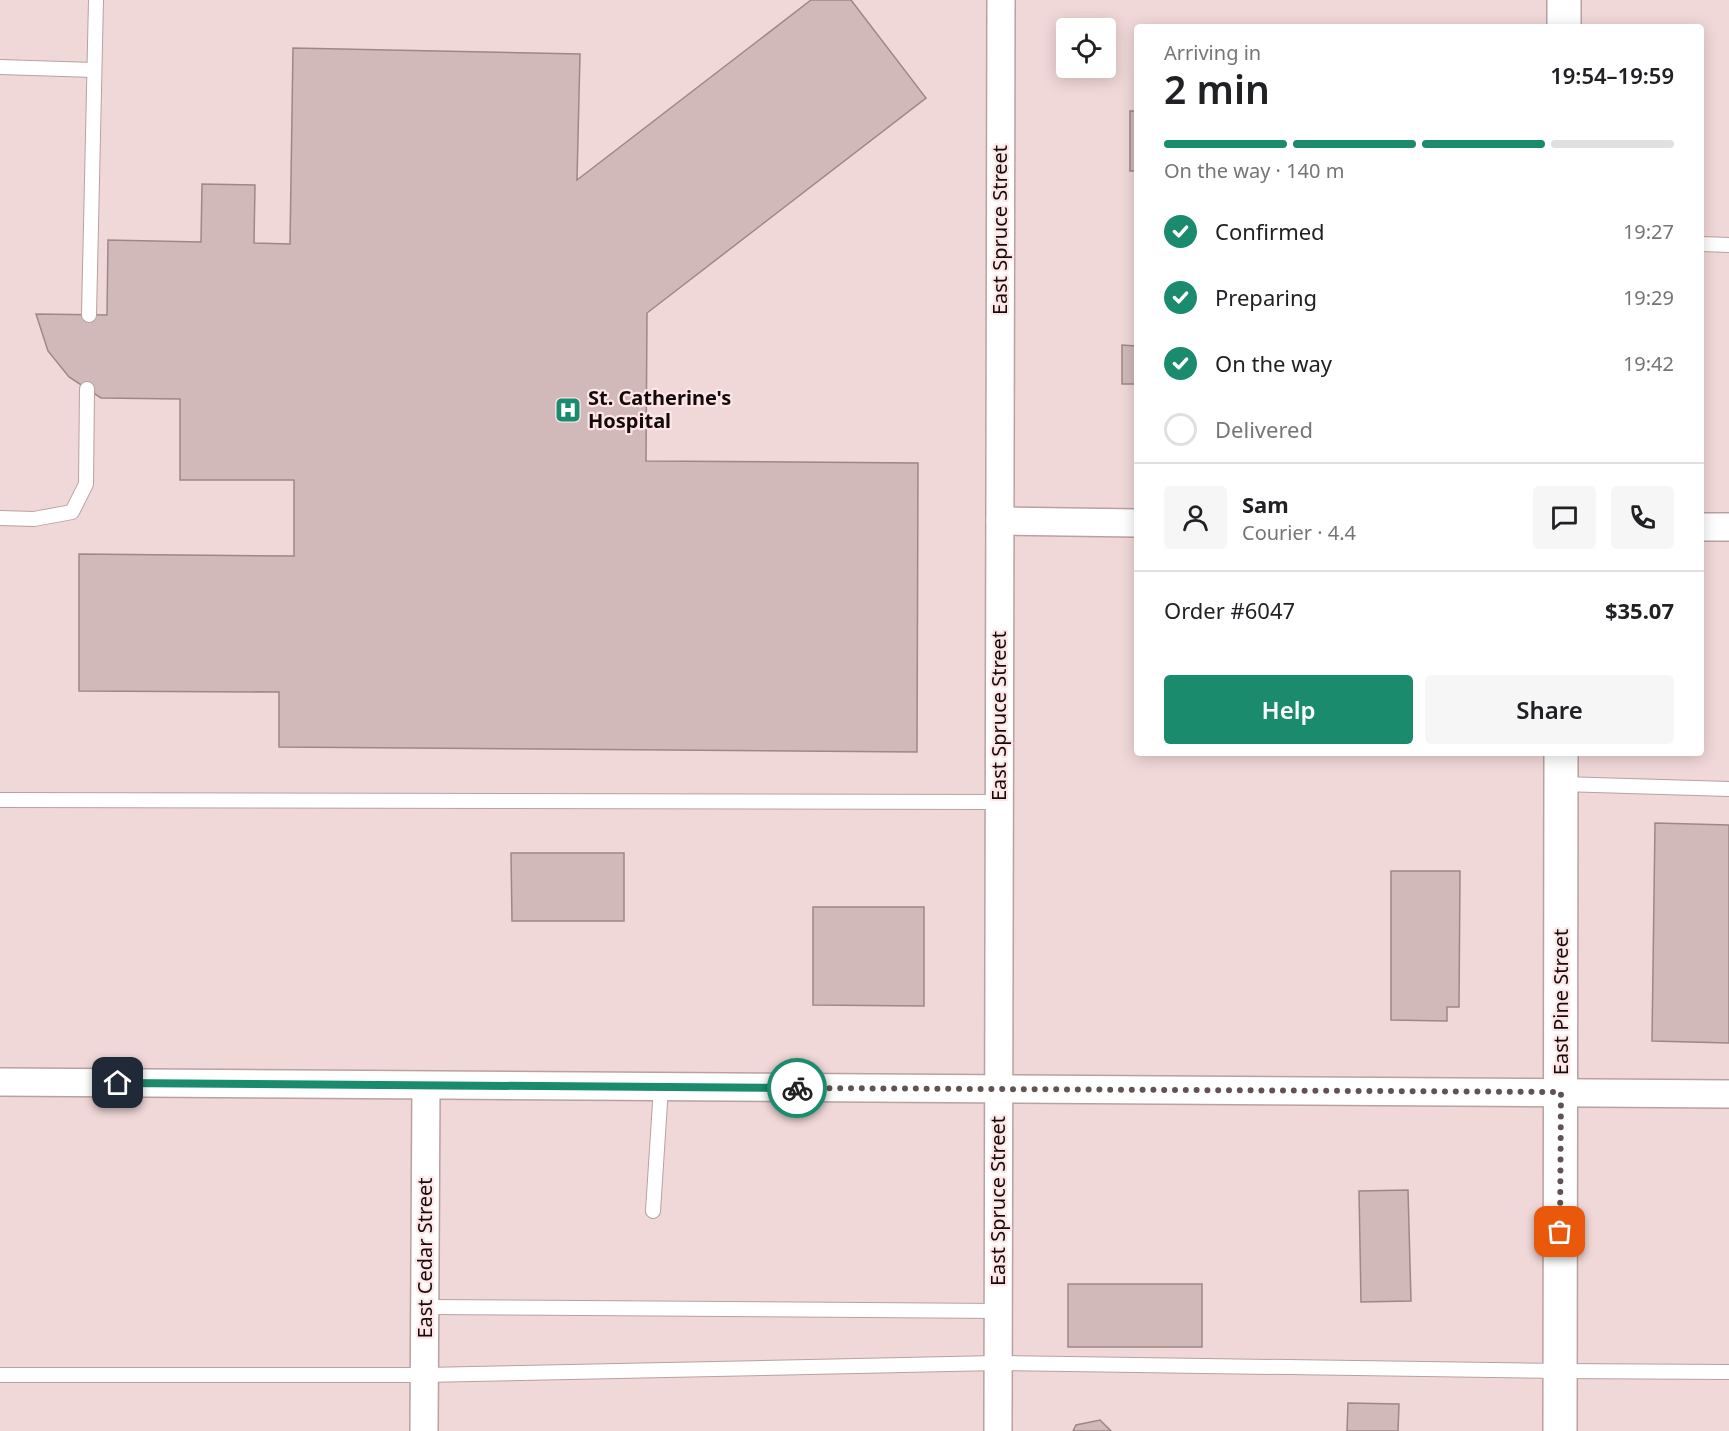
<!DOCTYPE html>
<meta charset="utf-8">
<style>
:root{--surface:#fff;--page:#f6f6f6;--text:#202124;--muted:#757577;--line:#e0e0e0;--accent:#1a8c6d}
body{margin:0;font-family:"Noto Sans",sans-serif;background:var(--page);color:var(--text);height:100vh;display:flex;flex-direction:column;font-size:22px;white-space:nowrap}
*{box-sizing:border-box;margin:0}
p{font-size:20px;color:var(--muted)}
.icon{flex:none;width:33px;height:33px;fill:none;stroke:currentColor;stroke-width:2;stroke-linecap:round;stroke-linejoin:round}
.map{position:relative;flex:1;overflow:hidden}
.drawer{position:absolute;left:1134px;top:24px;width:570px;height:732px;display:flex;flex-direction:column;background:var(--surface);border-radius:6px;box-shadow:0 3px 15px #0003}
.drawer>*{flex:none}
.fabs{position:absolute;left:1056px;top:18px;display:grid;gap:12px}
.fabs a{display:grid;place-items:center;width:60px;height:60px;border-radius:6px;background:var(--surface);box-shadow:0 3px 15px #0003;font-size:30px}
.pin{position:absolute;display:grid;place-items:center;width:51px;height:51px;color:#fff;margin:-26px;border-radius:12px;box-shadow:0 3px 9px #0006}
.courier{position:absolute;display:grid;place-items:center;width:60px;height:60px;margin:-30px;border:4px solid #1a8c6d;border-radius:50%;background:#fff;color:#222;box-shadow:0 2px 8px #0007}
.head em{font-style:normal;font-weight:600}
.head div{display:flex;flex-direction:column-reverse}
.head{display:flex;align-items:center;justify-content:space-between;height:102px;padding:0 30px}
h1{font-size:39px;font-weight:600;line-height:45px}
.bar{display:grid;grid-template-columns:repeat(4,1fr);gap:9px 6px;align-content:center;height:72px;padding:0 30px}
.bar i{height:8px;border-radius:4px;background:var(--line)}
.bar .selected{background:var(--accent)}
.bar p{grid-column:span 4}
.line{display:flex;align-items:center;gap:15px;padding:0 30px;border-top:2px solid var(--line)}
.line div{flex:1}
.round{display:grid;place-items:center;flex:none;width:63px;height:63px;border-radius:6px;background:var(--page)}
ol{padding:0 30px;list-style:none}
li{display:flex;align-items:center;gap:18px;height:66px}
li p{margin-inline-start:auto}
li .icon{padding:6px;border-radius:50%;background:var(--accent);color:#fff;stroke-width:4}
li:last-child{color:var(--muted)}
li i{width:33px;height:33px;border:3px solid var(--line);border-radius:50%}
.action{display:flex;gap:12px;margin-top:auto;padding:12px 30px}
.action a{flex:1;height:69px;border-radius:6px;background:var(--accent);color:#fff;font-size:24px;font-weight:600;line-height:69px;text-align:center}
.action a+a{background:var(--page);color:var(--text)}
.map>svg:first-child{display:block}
.building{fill:#d2b9b9;stroke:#9e8787;stroke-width:1.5}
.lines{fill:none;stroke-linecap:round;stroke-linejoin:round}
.lane-casing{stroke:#b9a1a1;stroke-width:16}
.street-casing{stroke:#b9a1a1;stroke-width:30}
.secondary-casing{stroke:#b9a1a1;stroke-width:36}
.lane{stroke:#fff;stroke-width:14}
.street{stroke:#fff;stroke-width:27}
.secondary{stroke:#fff;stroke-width:33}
.done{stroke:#615353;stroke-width:6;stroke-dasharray:0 10.8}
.route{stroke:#1a8c6d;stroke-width:8}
.labels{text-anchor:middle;stroke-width:4.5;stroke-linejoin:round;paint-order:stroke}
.street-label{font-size:20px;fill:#130b0b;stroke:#ffe5e5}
.poi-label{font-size:20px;font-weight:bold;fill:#130b0b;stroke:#ffe5e5;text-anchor:start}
</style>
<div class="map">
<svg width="1729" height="1431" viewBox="0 0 1729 1431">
<rect width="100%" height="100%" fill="#f1d8d8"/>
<g class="building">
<polygon points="811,0 851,0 926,98 647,313 646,461 918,463 917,752 279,747 279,692 79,691 79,554 294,556 294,480 180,480 180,399 101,398 69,377 48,351 36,314 107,315 108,240 201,242 202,184 255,185 254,243 290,244 293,48 580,54 577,180"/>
<rect x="1130" y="111" width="7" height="60"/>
<polygon points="1136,304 1137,304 1137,384 1122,384 1122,345 1136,346"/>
<polygon points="1655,823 1729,825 1729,1043 1652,1041"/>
<polygon points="511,853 624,853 624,921 512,921"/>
<polygon points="1391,871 1460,871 1459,1007 1447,1007 1447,1021 1391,1020"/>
<polygon points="813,907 924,907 924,1006 813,1005"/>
<polygon points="1408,1190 1411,1301 1361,1302 1359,1191"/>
<rect x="1068" y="1284" width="134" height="63"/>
<polygon points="1348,1403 1399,1404 1398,1431 1347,1431"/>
<polygon points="1100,1420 1111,1431 1073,1431 1076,1425"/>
</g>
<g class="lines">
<g class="lane-casing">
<g id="lane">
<polyline points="0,67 94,70"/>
<polyline points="1701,244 1729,245"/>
<polyline points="89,315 96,0"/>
<polyline points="0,518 34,519 72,512 86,484 87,389"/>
<polyline points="1561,784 1729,789"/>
<polyline points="0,800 999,802"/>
<polyline points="653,1211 661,1087"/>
<polyline points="426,1307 998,1311"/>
<polyline points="0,1375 424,1375 998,1363 1560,1371 1729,1372"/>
</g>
</g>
<g class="street-casing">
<g id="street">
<polyline points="1000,521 1137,523"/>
<polyline points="1701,527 1729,527"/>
<polyline points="0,1082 1729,1094"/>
<polyline points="424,1431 426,1086"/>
<polyline points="998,1431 1001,0"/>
</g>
</g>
<g class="secondary-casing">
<g id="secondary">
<polyline points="1564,27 1564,0"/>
<polyline points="1560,1431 1561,753"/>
</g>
</g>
<use href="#lane" class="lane"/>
<use href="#street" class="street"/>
<use href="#secondary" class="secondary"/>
</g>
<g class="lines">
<polyline class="done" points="797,1088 1561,1092 1560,1232"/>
<polyline class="route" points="118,1083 797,1088"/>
</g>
<defs>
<g id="hospital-square" transform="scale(1.35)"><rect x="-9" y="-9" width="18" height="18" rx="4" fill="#1a8c6d" stroke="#ffe5e5"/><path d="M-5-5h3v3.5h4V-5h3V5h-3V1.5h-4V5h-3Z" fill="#fff"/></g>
</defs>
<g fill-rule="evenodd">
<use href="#hospital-square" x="568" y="410"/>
</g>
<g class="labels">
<g class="street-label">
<text transform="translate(1000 230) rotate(-90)" y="7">East Spruce Street</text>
<text transform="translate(999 716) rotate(-90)" y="7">East Spruce Street</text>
<text transform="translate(1561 1002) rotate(-90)" y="7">East Pine Street</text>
<text transform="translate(998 1201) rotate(-90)" y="7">East Spruce Street</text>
<text transform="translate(425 1258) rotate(-90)" y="7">East Cedar Street</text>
</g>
<g class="poi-label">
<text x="588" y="405">St. Catherine's<tspan x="588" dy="23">Hospital</tspan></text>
</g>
</g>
</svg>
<div class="fabs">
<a><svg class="icon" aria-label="locate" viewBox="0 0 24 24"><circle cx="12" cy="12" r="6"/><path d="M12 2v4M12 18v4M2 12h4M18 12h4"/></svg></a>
</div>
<div class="pin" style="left:1560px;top:1232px;background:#ea580c"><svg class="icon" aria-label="bag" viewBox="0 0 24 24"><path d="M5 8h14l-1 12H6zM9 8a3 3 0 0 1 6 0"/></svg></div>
<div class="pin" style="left:118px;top:1083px;background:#1f2937"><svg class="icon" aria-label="home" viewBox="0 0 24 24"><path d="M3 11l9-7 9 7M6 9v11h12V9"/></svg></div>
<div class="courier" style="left:797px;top:1088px"><svg class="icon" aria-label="bike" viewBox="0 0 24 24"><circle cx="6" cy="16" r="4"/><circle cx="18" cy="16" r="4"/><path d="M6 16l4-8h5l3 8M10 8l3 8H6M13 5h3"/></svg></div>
<section class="drawer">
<div class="head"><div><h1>2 min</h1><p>Arriving in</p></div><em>19:54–19:59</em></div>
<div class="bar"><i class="selected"></i><i class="selected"></i><i class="selected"></i><i></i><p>On the way · 140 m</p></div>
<ol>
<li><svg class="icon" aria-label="check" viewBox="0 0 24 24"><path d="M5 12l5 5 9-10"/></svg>Confirmed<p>19:27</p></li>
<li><svg class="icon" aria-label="check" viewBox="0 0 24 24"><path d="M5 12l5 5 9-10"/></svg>Preparing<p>19:29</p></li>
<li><svg class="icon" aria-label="check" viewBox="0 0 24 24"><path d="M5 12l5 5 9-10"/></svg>On the way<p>19:42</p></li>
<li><i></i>Delivered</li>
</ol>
<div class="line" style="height:108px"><a class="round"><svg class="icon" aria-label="person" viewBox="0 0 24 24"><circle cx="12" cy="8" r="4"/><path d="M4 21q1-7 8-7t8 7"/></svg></a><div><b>Sam</b><p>Courier · 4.4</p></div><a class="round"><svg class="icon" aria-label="chat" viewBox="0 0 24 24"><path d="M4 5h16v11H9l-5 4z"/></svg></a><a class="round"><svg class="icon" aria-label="phone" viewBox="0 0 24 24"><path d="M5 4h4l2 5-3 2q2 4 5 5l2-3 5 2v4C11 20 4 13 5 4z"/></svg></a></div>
<div class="line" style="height:78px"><div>Order #6047</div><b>$35.07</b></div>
<div class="action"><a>Help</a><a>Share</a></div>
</section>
</div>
